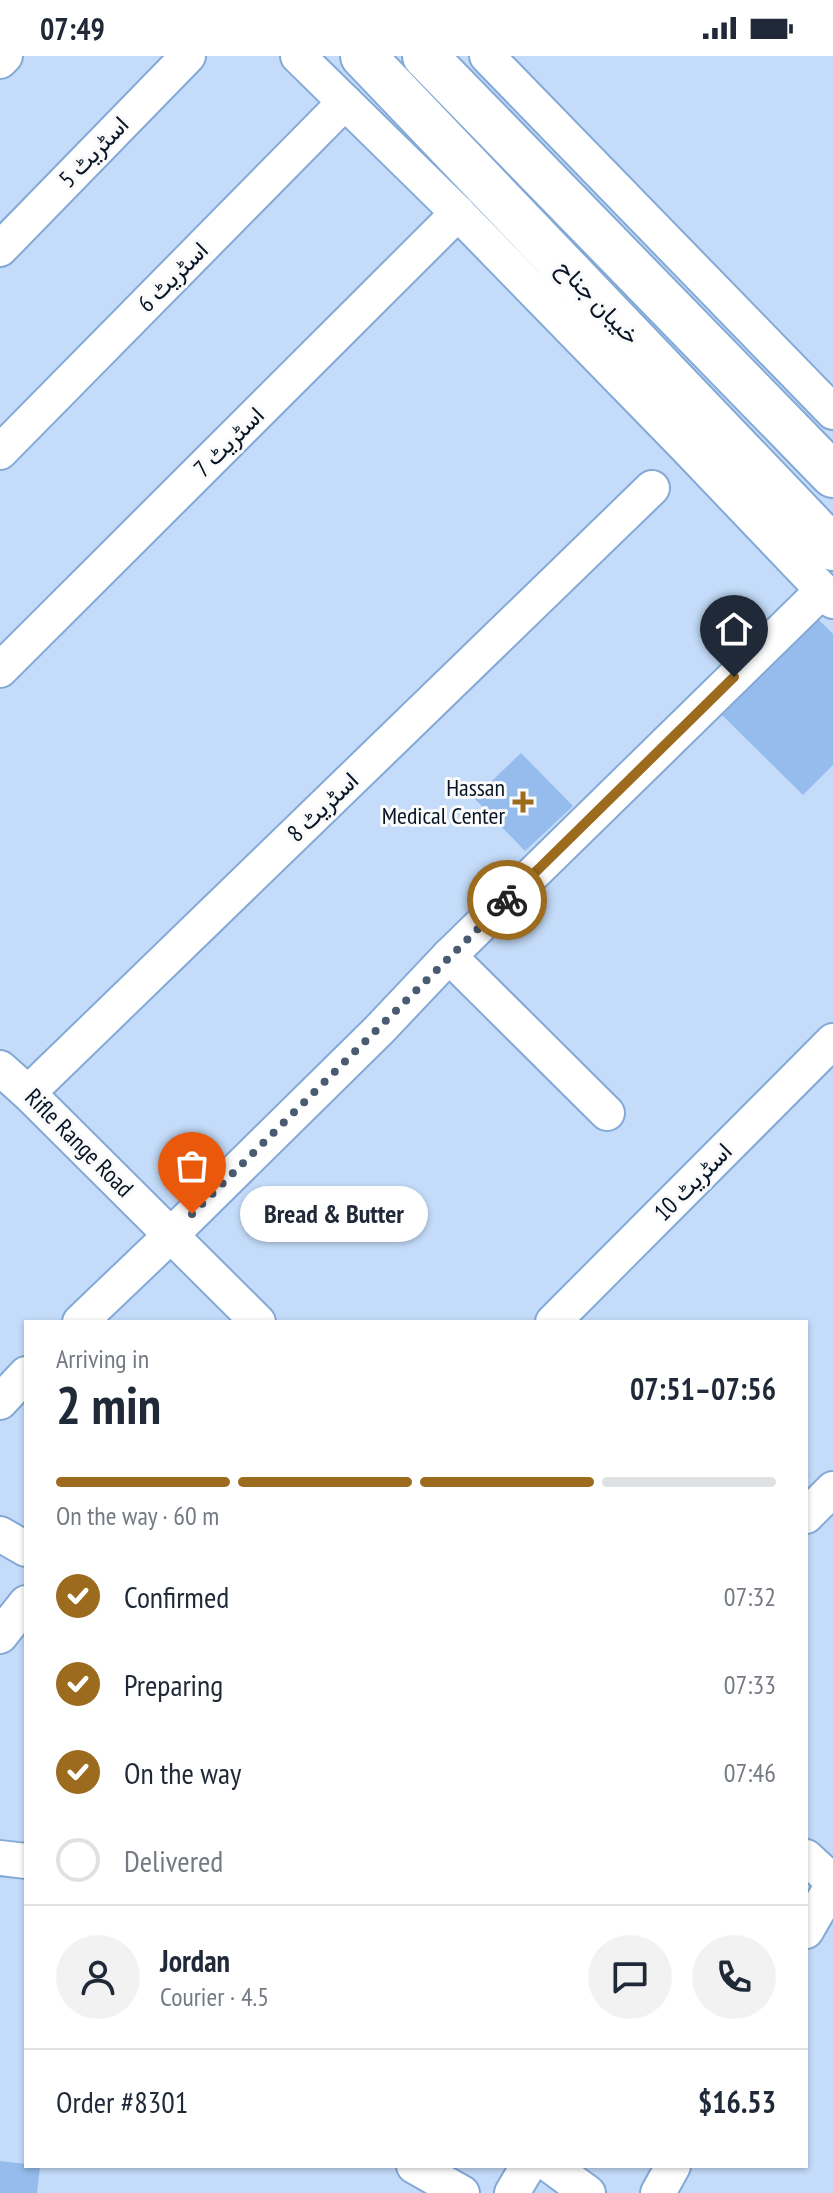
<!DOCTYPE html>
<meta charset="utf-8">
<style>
:root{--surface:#fff;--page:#f2f2f3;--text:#1f2937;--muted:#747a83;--line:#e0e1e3;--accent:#9c6b1e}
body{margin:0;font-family:"PT Sans Narrow",Vazirmatn,sans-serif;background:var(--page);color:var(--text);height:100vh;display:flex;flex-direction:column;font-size:30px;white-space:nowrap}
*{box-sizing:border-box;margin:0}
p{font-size:26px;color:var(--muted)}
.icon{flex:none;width:44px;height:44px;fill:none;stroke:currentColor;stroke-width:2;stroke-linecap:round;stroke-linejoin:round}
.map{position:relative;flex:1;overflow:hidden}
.drawer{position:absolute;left:24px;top:1264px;width:784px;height:848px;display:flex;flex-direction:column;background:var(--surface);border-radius:0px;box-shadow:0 2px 6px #0004}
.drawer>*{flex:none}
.pin{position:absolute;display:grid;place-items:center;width:68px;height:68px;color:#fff;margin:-82px -34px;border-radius:50% 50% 50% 0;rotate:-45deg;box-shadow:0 0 8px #0007}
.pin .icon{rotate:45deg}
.courier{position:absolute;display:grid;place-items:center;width:80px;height:80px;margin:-40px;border:6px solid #9c6b1e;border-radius:50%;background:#fff;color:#222;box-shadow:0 2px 10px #0007}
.bubble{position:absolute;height:56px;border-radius:28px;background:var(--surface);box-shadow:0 2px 6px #0004;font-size:26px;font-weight:600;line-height:56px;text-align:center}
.headline em{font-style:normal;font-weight:600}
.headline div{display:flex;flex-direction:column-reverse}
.headline{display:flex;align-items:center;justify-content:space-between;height:136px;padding:0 32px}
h1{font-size:52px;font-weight:600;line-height:60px}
.bar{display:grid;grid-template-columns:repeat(4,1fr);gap:12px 8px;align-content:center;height:96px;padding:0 32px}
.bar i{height:10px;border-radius:6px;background:var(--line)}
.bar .selected{background:var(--accent)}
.bar p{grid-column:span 4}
.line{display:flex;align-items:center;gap:20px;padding:0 32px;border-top:2px solid var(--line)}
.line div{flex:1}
.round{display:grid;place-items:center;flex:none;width:84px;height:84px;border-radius:42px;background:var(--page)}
ol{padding:0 32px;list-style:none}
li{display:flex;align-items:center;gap:24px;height:88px}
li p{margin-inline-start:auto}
li .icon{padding:8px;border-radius:50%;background:var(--accent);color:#fff;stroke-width:4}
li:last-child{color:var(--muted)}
li i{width:44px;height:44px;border:4px solid var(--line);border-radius:50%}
.status{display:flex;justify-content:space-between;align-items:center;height:56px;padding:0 40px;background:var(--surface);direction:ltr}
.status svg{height:22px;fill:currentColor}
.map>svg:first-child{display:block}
.building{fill:#95bcec}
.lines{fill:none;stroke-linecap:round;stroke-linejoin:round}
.minor-casing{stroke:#83a9d7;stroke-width:38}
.major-casing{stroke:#83a9d7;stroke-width:48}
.minor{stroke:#fff;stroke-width:34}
.major{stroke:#fff;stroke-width:44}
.done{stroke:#495b70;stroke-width:8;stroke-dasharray:0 14.4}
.route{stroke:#9c6b1e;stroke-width:10}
.poi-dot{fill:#9c6b1e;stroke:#fafafa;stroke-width:3}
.labels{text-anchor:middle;stroke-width:6;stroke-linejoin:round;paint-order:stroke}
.street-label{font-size:24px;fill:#071526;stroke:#fafafa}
.poi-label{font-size:24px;fill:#071526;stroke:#fafafa;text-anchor:end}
</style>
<div class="status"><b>07:49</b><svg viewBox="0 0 49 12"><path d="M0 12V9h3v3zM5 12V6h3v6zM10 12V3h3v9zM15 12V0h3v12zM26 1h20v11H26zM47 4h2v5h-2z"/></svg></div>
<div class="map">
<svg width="833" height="2137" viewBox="0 0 833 2137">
<rect width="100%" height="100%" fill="#c4dcf9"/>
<g class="building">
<polygon points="818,563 833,578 833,709 803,739 722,659"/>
<polygon points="521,697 573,750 525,795 474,742"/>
<polygon points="0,2105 26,2108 26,2110 40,2110 37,2137 0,2137"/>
</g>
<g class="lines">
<g class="minor-casing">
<g id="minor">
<polyline points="298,0 458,157 686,391 833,545"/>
<polyline points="487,0 833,356"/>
<polyline points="0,5 5,0"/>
<polyline points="0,193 188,0"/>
<polyline points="0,396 345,46"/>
<polyline points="0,614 458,157"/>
<polyline points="449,900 607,1057"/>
<polyline points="0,1012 28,1037 258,1266"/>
<polyline points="28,1037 652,432"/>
<polyline points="80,1266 171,1179 379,974 449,900 822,535"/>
<polyline points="553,1266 833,985"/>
<polyline points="0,1346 26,1318"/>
<polyline points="806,1460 833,1433"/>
<polyline points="0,1478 26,1493"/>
<polyline points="0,1580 26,1547"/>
<polyline points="806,1801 833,1826"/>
<polyline points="0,1802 26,1805"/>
<polyline points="806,1875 833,1828"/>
<polyline points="414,2110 462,2137"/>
<polyline points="551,2110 588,2137"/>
<polyline points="512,2137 528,2110"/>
<polyline points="658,2137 673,2110"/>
</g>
</g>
<g class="major-casing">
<g id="major">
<polyline points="363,0 833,492"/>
<polyline points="425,0 833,419"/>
</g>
</g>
<use href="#minor" class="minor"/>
<use href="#major" class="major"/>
</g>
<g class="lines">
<polyline class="done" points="192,1158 507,844"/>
<polyline class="route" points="507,844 734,621"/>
</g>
<path class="poi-dot" d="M519 734h8v8h8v8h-8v8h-8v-8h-8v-8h8z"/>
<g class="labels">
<g class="street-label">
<text transform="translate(94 96) rotate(-46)" y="8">اسٹریٹ 5</text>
<text transform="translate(173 221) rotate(-45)" y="8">اسٹریٹ 6</text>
<text transform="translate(598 246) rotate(46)" y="8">خیبان جناح</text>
<text transform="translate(229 386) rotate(-45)" y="8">اسٹریٹ 7</text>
<text transform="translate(323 751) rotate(-44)" y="8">اسٹریٹ 8</text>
<text transform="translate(79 1087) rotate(45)" y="8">Rifle Range Road</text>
<text transform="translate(693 1126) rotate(-45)" y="8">اسٹریٹ 10</text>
</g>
<g class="poi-label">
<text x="505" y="740">Hassan<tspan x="505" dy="28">Medical Center</tspan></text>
</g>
</g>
</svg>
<div class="pin" style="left:192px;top:1158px;background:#ea580c"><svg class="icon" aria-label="bag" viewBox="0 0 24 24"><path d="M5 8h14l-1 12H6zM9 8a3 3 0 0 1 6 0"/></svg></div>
<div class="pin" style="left:734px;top:621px;background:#1f2937"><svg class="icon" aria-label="home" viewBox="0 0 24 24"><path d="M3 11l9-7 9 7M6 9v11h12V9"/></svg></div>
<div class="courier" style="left:507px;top:844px"><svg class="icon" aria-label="bike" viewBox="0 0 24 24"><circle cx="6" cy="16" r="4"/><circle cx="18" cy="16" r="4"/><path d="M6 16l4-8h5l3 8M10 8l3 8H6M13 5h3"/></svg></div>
<div class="bubble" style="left:240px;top:1130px;width:188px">Bread &amp; Butter</div>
<section class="drawer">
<div class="headline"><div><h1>2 min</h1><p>Arriving in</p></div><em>07:51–07:56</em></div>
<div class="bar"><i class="selected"></i><i class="selected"></i><i class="selected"></i><i></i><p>On the way · 60 m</p></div>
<ol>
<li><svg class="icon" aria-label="check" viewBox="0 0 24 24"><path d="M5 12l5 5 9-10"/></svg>Confirmed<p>07:32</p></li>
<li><svg class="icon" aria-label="check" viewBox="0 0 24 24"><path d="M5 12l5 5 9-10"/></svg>Preparing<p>07:33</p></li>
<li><svg class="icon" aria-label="check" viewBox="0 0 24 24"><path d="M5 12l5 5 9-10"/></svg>On the way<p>07:46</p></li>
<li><i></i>Delivered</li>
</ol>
<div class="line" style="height:144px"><a class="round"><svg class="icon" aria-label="person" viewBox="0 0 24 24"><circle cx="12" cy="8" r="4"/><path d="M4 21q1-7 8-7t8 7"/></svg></a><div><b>Jordan</b><p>Courier · 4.5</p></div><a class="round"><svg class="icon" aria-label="chat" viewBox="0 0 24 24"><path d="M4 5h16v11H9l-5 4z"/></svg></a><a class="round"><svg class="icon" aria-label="phone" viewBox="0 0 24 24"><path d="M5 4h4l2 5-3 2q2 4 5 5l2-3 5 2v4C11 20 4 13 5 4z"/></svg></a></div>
<div class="line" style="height:104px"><div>Order #8301</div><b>$16.53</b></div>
</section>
</div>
